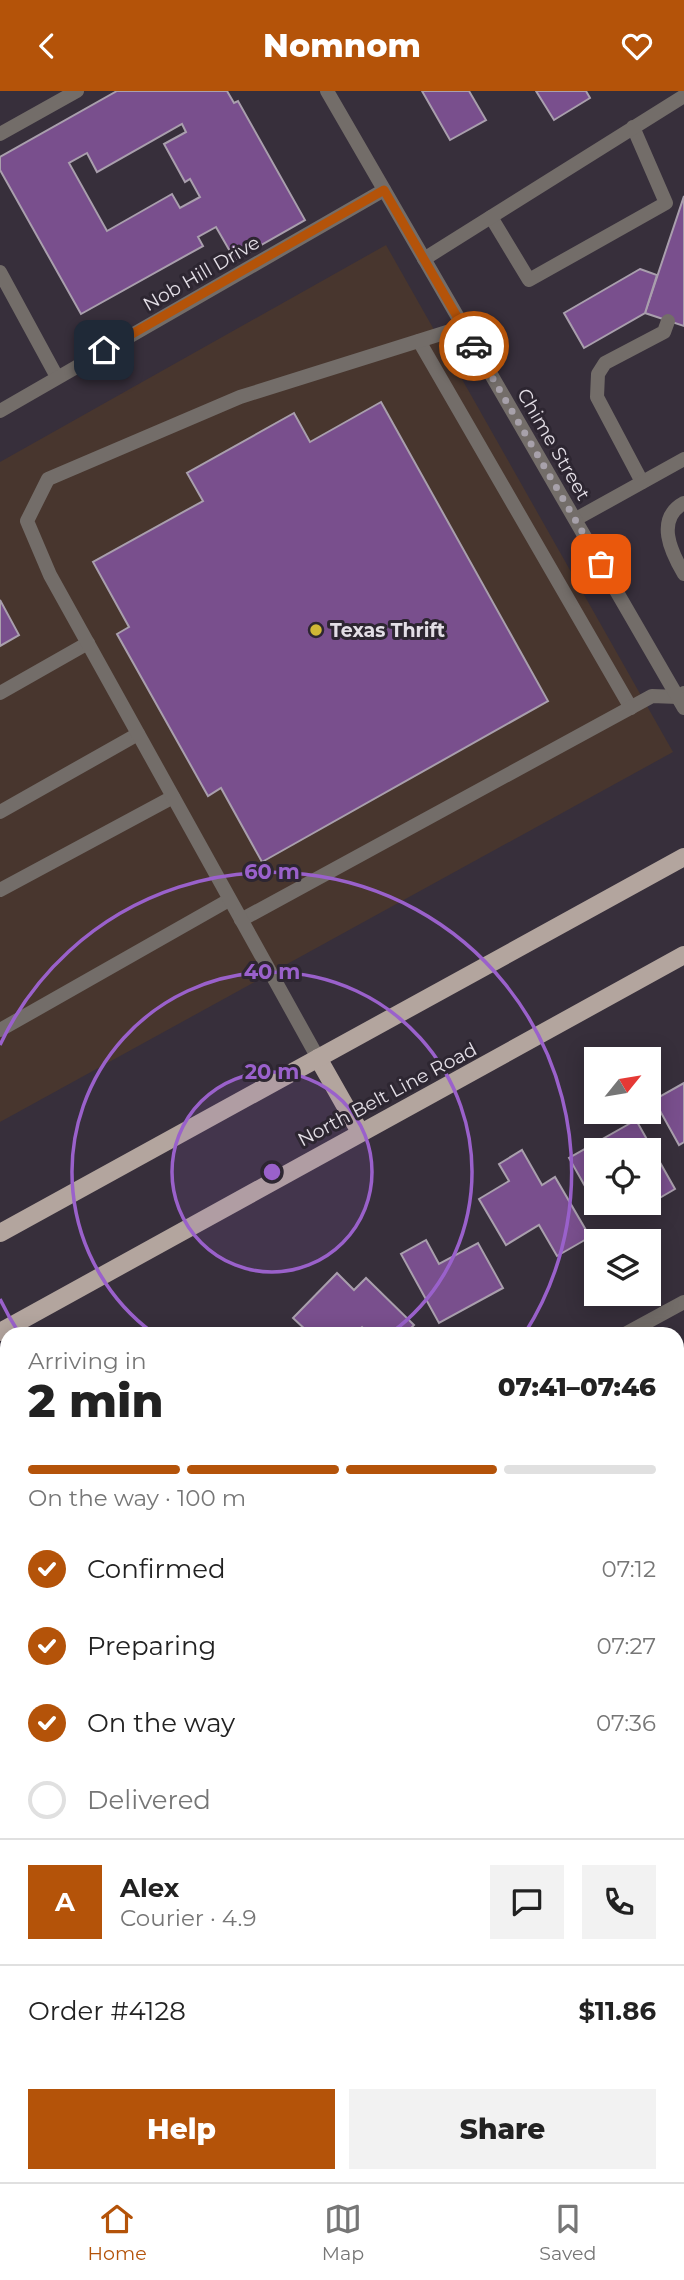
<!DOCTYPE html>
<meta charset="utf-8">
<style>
:root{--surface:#fff;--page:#f2f2f2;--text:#222;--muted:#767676;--line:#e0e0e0;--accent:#b45309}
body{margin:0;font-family:Montserrat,sans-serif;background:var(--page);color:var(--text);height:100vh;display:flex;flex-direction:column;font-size:26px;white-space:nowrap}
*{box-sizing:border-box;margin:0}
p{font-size:23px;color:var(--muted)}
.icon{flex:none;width:38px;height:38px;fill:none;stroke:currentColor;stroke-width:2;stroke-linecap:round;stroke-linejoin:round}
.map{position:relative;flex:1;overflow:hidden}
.side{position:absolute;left:0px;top:1236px;width:684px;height:856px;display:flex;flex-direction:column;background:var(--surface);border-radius:21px 21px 0 0;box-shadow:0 4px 18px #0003}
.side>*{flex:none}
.needle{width:46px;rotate:60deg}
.buttons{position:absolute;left:584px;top:956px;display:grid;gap:14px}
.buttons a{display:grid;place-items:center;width:77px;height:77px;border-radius:0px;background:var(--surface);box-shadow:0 4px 18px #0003;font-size:35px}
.pin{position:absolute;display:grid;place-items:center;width:60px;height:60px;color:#fff;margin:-30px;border-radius:14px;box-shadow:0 4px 10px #0006}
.courier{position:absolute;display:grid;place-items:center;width:70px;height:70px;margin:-35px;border:5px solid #b45309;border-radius:50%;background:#fff;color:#222;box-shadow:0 2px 9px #0007}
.summary em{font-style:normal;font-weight:800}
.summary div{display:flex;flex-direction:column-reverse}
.summary{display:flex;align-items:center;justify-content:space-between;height:119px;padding:0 28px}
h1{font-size:46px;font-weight:800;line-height:52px}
.bar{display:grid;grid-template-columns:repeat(4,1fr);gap:10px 7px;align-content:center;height:84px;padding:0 28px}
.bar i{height:9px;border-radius:5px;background:var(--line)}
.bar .selected{background:var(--accent)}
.bar p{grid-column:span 4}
.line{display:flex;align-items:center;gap:18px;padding:0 28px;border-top:2px solid var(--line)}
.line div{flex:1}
.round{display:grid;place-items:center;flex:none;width:74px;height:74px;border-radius:0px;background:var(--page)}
ol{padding:0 28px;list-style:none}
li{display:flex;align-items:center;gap:21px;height:77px}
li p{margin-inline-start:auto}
li .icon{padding:7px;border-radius:50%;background:var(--accent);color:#fff;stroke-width:4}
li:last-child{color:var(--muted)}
li i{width:38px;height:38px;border:4px solid var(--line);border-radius:50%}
.button{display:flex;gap:14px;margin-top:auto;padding:14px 28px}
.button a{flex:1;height:80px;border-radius:0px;background:var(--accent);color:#fff;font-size:28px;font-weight:800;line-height:80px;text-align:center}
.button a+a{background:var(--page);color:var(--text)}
header{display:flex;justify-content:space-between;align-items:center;height:91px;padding:0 28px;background:var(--accent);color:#fff;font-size:32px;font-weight:800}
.tabs{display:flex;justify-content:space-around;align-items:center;height:98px;border-top:2px solid var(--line);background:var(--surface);font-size:19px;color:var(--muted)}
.tabs a{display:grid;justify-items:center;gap:4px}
.tabs .selected{color:var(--accent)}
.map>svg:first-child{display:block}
.commercial{fill:#48362e}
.building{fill:#794f8d;stroke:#a99fad;stroke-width:2;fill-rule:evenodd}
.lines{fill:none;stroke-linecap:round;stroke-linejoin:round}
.lane{stroke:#736d69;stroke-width:14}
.street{stroke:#736d69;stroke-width:14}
.primary{stroke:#b3a59e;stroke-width:18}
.done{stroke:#a7a1aa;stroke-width:7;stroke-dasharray:0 12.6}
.route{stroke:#b45309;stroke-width:9}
.ring{fill:none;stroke:#9a61cb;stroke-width:3.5}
.poi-dot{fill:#d0b736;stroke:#2d2631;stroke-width:2.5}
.labels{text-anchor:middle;stroke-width:6;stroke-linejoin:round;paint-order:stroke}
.street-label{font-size:19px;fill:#e3dee6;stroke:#2d2631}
.poi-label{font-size:19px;font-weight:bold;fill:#e3dee6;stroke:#2d2631;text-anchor:start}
.centre{fill:#9a61cb;stroke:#2d2631;stroke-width:3.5}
.ring-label{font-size:21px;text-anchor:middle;font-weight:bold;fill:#9a61cb;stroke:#2d2631;stroke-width:6;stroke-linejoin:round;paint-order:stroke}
</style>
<header><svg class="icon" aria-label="back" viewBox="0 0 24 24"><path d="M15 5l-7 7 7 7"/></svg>Nomnom<svg class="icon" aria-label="heart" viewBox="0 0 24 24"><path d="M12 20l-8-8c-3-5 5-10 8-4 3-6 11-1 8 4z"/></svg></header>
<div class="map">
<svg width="684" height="2091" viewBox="0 0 684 2091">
<rect width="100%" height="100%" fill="#372f3b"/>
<g class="commercial">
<polygon points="386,154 673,661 0,1031 0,371"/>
<polygon points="7,1297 7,2084 101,2084 89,2091 0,2091 0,1300"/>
</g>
<g class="building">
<path d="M 117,0 L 227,0 L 234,12 L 238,10 L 305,129 L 235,169 L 216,136 L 198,146 L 203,155 L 81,223 L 0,79 L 0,66 ZM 182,33 L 186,41 L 164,53 L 185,91 L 190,88 L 200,106 L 180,117 L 172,103 L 107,140 L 69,72 L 87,62 L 97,81 Z"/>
<polygon points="422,0 469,0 486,29 450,49"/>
<polygon points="536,0 586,0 590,7 554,29"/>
<polygon points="684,105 684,235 645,222"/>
<polygon points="640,178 657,184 645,222 584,257 564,222"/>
<polygon points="381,311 548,610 262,771 221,697 208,705 117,543 129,536 93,471 203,410 187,382 294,322 310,351"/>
<polygon points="0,509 19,544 0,555"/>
<polygon points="684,992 684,1051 679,1054 654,1009"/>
<polygon points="636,1029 675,1098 644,1116 642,1111 649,1111 649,1059 597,1059 597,1111 613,1111 599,1120 569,1067"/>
<polygon points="522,1059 542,1094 555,1086 590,1146 557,1165 539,1134 506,1154 479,1108 509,1090 499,1073"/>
<polygon points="426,1149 439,1173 478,1152 503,1197 439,1232 401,1163"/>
<polygon points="337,1182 354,1199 366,1187 414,1234 406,1242 368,1242 362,1236 355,1242 309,1242 293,1227"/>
<polygon points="0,1391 7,1403 7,1448 0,1452"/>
<polygon points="677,1566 684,1578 684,1590 677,1594"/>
<polygon points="7,1585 7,1672 0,1676 0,1589"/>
<polygon points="684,1613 684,1686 677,1674 677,1617"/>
<polygon points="7,1888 7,1965 0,1967 0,1892"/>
<polygon points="679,2017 684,2032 684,2055 677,2057"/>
<polygon points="260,2084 281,2084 285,2091 249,2091"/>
<polygon points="333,2084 413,2084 413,2091 334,2091"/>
<polygon points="608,2084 662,2084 665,2091 611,2091"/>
</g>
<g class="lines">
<g class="lane">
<polyline points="0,43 77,0"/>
<polyline points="491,126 529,189 666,112 633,36"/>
<polyline points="424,168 684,5"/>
<polyline points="0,181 57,286"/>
<polyline points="419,250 631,617"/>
<polyline points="0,320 384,99"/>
<polyline points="642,391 597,306 598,283 605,272 664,241 668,230"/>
<path d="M 684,412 C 655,428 671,461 684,483"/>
<polyline points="576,428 684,368"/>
<polyline points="0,602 88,552"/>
<polyline points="0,721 138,643"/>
<polyline points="0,799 173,706"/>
<polyline points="241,829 652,605 678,606 684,602"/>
<polyline points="0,939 229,809"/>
<polyline points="318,967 50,484 27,430 48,388 240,306 463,236"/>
<polyline points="0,1282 7,1295"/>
<polyline points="0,1736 7,1732"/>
<polyline points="0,1841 7,1837"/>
<polyline points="0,2005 7,2007"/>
</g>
<g class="street">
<polyline points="327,0 684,617"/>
<polyline points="627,1242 684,1211"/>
<polyline points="677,1836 684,1847"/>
</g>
<g class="primary">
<polyline points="318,967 360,1041"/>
<polyline points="0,1142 684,766"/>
<polyline points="0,1241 684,864"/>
</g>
</g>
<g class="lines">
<polyline class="done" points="474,255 601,473"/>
<polyline class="route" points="104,259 384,99 474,255"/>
</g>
<circle cx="272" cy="1081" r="100" fill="#9a61cb" fill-opacity=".12"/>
<g class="ring">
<circle cx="272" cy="1081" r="100"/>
<path d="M153 1242A200 200 0 1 1 391 1242"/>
<path d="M19 1242A300 300 0 0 1 0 1208M0 954A300 300 0 1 1 525 1242"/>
</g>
<circle class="poi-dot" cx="316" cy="539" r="7"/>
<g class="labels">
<g class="street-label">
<text transform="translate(201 182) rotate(-30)" y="7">Nob Hill Drive</text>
<text transform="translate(554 353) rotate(60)" y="7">Chime Street</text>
<text transform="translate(387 1003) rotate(-28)" y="7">North Belt Line Road</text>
</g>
<g class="poi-label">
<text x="330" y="546">Texas Thrift</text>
</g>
</g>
<circle cx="272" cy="1081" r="10" class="centre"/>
<g class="ring-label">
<text x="272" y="788">60 m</text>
<text x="272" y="888">40 m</text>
<text x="272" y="988">20 m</text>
</g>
</svg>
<div class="buttons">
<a><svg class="needle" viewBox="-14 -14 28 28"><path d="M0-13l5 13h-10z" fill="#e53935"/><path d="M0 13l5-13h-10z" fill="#767676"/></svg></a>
<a><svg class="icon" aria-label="locate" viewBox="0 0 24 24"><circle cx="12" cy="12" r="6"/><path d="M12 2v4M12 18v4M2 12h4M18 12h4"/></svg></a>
<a><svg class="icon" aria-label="layers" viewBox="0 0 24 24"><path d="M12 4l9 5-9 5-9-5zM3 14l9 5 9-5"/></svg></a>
</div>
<div class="pin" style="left:601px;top:473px;background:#ea580c"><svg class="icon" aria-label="bag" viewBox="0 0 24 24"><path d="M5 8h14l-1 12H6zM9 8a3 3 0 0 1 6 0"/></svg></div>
<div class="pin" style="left:104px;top:259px;background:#1f2937"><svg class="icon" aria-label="home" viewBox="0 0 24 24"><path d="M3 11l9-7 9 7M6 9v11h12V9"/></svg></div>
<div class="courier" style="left:474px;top:255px"><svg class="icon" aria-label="car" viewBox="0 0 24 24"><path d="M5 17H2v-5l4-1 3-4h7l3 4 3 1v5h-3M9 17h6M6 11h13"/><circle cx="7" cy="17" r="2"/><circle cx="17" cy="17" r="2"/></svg></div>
<section class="side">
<div class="summary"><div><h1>2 min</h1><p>Arriving in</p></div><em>07:41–07:46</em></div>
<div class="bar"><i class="selected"></i><i class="selected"></i><i class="selected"></i><i></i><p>On the way · 100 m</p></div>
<ol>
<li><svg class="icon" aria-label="check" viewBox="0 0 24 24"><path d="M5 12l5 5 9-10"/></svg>Confirmed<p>07:12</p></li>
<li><svg class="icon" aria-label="check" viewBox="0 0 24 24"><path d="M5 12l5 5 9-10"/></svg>Preparing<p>07:27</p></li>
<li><svg class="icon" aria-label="check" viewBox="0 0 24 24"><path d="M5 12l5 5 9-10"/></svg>On the way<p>07:36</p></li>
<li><i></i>Delivered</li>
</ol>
<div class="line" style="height:126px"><b class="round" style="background:var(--accent);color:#fff">A</b><div><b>Alex</b><p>Courier · 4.9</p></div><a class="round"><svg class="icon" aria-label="chat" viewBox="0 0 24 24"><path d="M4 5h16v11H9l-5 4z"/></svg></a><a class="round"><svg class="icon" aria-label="phone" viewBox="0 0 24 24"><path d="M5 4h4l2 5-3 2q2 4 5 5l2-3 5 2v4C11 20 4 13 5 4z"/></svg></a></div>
<div class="line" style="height:91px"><div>Order #4128</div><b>$11.86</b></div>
<div class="button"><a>Help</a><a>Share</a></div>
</section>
</div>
<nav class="tabs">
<a class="selected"><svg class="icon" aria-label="home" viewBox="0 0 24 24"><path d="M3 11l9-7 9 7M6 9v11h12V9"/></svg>Home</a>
<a><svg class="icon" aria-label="map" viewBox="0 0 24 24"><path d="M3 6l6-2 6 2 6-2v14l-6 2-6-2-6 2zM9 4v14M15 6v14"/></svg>Map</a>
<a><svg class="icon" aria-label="saved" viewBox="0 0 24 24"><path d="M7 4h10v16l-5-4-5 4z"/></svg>Saved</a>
</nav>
